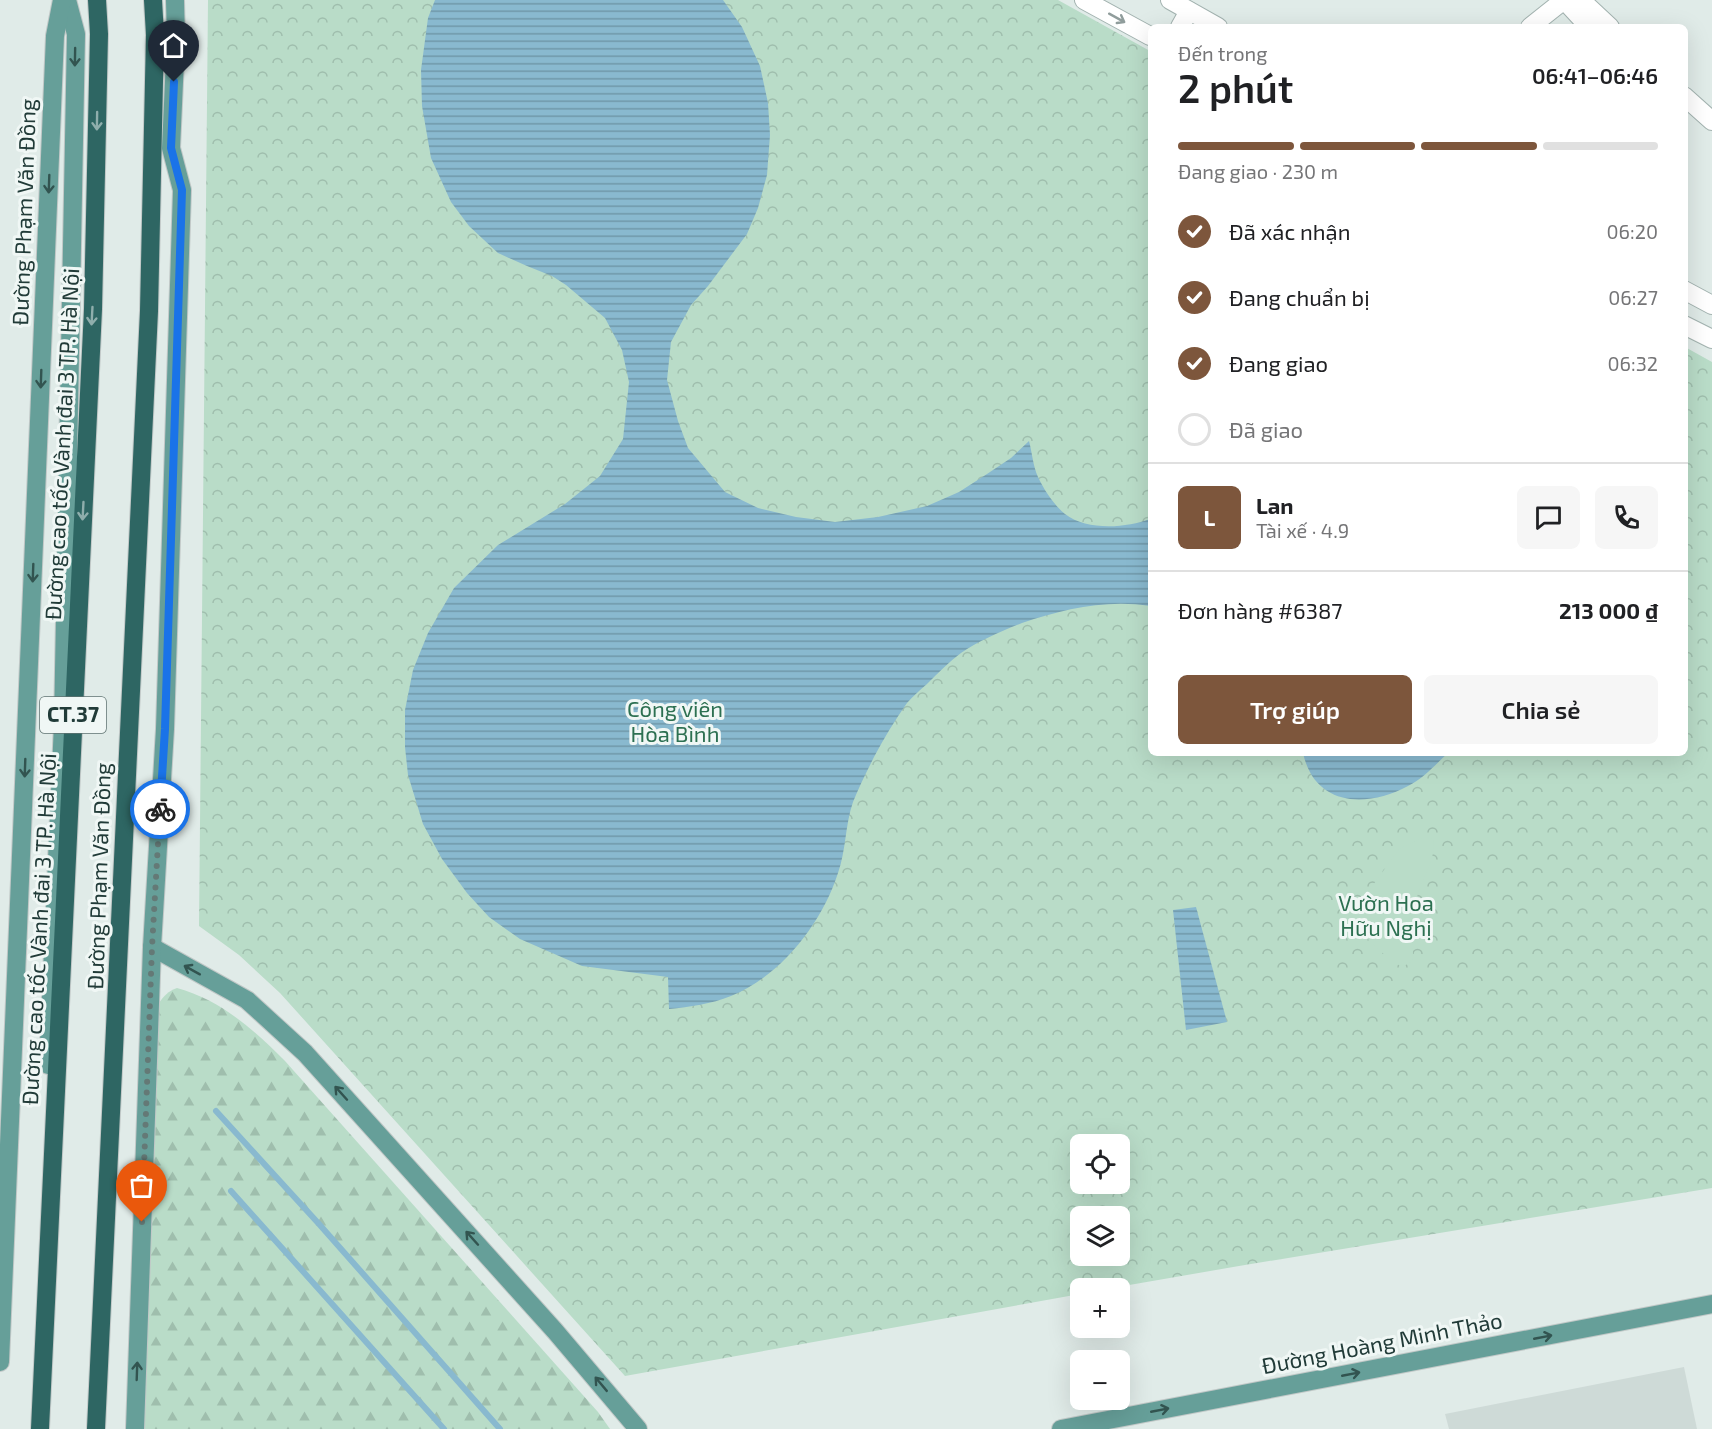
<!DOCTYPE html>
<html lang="vi">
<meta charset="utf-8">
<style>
:root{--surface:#fff;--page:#f6f6f6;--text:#202124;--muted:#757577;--line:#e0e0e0;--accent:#7d563c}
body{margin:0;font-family:"Exo 2",sans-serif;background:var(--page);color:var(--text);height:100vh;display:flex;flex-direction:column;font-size:22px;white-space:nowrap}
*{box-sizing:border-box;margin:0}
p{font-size:20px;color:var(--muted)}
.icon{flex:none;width:33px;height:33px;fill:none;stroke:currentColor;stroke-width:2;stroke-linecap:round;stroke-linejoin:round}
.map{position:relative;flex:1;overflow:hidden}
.side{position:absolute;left:1148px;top:24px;width:540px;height:732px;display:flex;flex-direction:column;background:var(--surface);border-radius:9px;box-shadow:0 6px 24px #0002}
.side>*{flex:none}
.fabs{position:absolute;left:1070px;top:1134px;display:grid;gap:12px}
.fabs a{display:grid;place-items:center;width:60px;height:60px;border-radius:9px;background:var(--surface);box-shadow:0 6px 24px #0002;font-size:30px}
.pin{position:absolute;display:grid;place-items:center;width:51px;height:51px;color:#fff;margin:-62px -26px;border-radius:50% 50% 50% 0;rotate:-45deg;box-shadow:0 0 6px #0007}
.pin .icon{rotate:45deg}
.courier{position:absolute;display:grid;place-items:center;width:60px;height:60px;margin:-30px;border:4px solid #1a73e8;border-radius:50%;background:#fff;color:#222;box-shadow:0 2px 8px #0007}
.overview em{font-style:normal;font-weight:600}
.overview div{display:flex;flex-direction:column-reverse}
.overview{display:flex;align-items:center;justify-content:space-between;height:102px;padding:0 30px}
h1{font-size:39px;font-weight:600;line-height:45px}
.bar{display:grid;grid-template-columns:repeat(4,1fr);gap:9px 6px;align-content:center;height:72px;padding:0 30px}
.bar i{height:8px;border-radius:4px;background:var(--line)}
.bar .current{background:var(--accent)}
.bar p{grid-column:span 4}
.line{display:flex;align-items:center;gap:15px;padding:0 30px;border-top:2px solid var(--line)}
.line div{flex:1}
.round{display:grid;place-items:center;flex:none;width:63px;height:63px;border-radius:9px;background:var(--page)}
ol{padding:0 30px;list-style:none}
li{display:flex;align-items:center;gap:18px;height:66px}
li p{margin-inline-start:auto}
li .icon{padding:6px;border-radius:50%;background:var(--accent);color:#fff;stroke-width:4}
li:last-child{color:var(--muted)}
li i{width:33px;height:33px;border:3px solid var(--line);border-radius:50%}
.cta{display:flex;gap:12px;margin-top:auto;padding:12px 30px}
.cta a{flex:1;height:69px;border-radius:9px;background:var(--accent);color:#fff;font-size:24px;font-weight:600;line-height:69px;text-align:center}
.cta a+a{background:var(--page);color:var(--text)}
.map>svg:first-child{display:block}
.built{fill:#cedad7}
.forest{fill:url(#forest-firs)}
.park{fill:url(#park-crowns);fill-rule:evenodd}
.garden{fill:#b9dcc8}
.water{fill:url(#water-rules)}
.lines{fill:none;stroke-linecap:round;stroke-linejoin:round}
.stream{stroke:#89b9cf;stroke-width:6}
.minor-casing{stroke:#a3b3b0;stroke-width:20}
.major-casing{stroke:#c1c8c7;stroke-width:20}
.highway-casing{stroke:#c1c8c7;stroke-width:20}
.minor{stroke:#fff;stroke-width:18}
.major{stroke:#669f99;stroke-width:18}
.highway{stroke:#2e6663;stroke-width:18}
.oneway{stroke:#909d9c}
.oneway2{stroke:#325450}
.oneway3{stroke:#8faeac}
.done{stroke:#647976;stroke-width:6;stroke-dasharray:0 10.8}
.route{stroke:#1a73e8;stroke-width:8}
.labels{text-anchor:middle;stroke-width:6;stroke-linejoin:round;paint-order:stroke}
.shield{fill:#f0f7f5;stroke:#5f7371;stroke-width:1.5}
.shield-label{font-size:21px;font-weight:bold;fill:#213b38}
.street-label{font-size:22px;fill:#213b38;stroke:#f0f7f5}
.park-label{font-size:22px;fill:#2c7051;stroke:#f0f7f5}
</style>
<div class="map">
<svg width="1712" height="1429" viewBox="0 0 1712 1429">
<defs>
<pattern id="forest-firs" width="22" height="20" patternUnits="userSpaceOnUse" patternTransform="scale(1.5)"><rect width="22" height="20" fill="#b9dcc8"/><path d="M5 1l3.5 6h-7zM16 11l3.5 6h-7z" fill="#9fbead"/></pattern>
<pattern id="park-crowns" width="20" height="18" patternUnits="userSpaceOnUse" patternTransform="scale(1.5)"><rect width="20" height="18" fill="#b9dcc8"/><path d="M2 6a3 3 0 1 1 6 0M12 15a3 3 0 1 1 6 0" fill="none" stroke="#9fbead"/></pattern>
<pattern id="water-rules" width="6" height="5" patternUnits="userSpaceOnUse" patternTransform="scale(1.5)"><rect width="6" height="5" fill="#89b9cf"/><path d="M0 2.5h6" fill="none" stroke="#7098a9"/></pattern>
</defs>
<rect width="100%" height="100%" fill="#e0ebe8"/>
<polygon class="built" points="1684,1367 1697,1429 1449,1429 1445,1414"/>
<path class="forest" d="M 177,988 C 221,1000 254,1030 285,1061 L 598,1412 L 610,1429 L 143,1429 L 158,1004 C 164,996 168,991 177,988 Z"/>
<path class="park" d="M 208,0 L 1058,0 L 1150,51 L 1150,753 L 1684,753 L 1685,347 L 1712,362 L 1712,1188 L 1239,1266 L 1112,1288 L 1080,1288 L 1080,1294 L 625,1376 L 280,993 L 239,955 L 199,926 ZM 1080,1144 L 1119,1144 L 1119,1184 L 1080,1184 ZM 1080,1216 L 1119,1216 L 1119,1256 L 1080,1256 Z"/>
<path class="garden" d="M 1421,838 L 1433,839 C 1437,860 1421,878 1417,898 C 1412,918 1413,941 1413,961 L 1402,967 C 1381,955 1364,935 1348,917 L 1360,903 L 1399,849 Z"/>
<g class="water">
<path d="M 435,0 L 723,0 L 742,27 L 760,66 L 768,103 L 770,135 L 767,175 L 758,208 L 747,234 L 708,286 L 691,305 L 671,342 L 667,380 L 678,421 L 688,448 L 725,492 L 758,508 L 796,517 L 835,522 L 878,517 L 927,506 L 959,492 L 987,474 L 1011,458 L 1029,441 C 1032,452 1033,466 1038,477 C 1044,490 1054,505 1065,514 C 1087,531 1126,528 1150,519 L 1150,606 C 1107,599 1063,609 1022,623 C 1001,631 979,641 961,653 C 949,662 938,673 927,684 C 920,690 913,696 907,703 C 895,720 884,738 874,757 C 867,771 859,787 853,802 C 845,825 846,851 838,873 C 822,923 781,976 731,996 C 711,1004 690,1007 669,1009 L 668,977 L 582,966 L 520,939 L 489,917 L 467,893 L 442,859 L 423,824 L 408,775 L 405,747 L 405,710 L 413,670 L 428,633 L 454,588 L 498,545 L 565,504 L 600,476 L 623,439 L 629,382 L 622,350 L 605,318 L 566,285 L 552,276 L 527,266 L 498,253 L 469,226 L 451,202 L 431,158 L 422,106 L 421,70 L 428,18 Z"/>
<path d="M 1303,753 L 1448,753 C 1436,764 1423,779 1408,786 C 1367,808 1315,807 1303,753 Z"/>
<polygon points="1196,907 1227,1022 1186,1030 1173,910"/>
</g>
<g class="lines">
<g class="stream">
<polyline points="216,1111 319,1224 500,1429"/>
<polyline points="231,1191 444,1429"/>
</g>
<g class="minor-casing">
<g id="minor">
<polyline points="1084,0 1150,36"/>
<polyline points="1170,0 1218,27"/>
<polyline points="1581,0 1610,27"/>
<polyline points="1565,1 1589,27"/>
<polyline points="1180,27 1189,11"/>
<polyline points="1530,27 1564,0"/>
<polyline points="1684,96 1712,121"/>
<polyline points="1684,290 1712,305"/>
<polyline points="1684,325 1712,339"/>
</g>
</g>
<g class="major-casing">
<g id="major">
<polyline points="152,947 247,1000 305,1053 555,1331 638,1429"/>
<polyline points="48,1065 63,724 76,34 67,0"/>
<polyline points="0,1362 55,36 62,0"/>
<polyline points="135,1429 152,947 165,729 182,190 171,148 176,38 175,0"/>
<polyline points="1061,1429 1712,1304"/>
</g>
</g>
<g class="highway-casing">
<g id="highway">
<polyline points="40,1429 93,309 99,34 97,0"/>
<polyline points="96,1429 149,311 155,35 153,0"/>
</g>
</g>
<use href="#minor" class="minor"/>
<use href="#major" class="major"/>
<use href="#highway" class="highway"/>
</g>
<defs><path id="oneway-shaft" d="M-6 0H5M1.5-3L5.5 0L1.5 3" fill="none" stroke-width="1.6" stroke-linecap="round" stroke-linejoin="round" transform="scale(1.5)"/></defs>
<use class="oneway" href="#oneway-shaft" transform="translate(1117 18) rotate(29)"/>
<g class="oneway2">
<use href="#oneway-shaft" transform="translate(75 57) rotate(91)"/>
<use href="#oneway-shaft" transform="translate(49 184) rotate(92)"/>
<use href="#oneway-shaft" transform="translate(41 379) rotate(92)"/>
<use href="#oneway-shaft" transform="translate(33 573) rotate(92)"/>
<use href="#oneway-shaft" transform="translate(25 768) rotate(92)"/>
<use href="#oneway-shaft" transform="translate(192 970) rotate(-151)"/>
<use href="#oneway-shaft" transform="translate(341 1093) rotate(-132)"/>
<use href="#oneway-shaft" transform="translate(472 1238) rotate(-132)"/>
<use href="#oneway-shaft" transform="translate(1543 1337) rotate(-11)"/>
<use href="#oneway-shaft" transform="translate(137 1371) rotate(-88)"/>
<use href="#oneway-shaft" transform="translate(1351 1374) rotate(-11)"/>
<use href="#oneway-shaft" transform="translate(601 1384) rotate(-130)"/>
<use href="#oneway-shaft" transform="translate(1160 1410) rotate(-11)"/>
</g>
<g class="oneway3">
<use href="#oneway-shaft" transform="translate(97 121) rotate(91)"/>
<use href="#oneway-shaft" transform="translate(92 316) rotate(93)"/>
<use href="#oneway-shaft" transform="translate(83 511) rotate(93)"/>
</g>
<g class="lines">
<polyline class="done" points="142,1222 152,947 160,809"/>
<polyline class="route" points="160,809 165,729 182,190 171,148 174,82"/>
</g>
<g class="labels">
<rect class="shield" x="40" y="697" width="66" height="36" rx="4.5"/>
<g class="shield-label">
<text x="73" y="722">CT.37</text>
</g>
<g class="street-label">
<text transform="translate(24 212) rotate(-88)" y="8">Đường Phạm Văn Đồng</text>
<text transform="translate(62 444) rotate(-87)" y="8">Đường cao tốc Vành đai 3 TP. Hà Nội</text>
<text transform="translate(99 876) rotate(-88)" y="8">Đường Phạm Văn Đồng</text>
<text transform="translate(39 929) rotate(-87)" y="8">Đường cao tốc Vành đai 3 TP. Hà Nội</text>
<text transform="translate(1382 1343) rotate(-11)" y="8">Đường Hoàng Minh Thảo</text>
</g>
<g class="park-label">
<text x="675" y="717">Công viên<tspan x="675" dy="25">Hòa Bình</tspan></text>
<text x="1386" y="911">Vườn Hoa<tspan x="1386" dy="25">Hữu Nghị</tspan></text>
</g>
</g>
</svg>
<div class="fabs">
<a><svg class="icon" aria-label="locate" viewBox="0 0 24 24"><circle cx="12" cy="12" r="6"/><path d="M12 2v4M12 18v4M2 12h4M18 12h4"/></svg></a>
<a><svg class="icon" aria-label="layers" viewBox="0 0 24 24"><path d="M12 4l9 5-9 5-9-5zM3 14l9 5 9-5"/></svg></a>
<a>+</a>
<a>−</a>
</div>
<div class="pin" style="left:142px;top:1222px;background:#ea580c"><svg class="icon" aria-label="bag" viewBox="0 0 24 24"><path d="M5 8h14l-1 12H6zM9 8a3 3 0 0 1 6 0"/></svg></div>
<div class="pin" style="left:174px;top:82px;background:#1f2937"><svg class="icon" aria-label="home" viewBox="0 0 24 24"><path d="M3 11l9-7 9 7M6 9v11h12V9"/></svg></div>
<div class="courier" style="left:160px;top:809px"><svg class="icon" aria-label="bike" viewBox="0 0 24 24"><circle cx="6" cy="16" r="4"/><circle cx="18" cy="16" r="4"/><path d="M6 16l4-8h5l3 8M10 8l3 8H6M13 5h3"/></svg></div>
<section class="side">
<div class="overview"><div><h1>2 phút</h1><p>Đến trong</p></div><em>06:41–06:46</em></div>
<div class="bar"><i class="current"></i><i class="current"></i><i class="current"></i><i></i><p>Đang giao · 230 m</p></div>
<ol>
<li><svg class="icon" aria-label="check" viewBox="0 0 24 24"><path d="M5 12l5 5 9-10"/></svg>Đã xác nhận<p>06:20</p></li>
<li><svg class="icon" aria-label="check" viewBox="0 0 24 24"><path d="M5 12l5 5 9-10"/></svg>Đang chuẩn bị<p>06:27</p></li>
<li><svg class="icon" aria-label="check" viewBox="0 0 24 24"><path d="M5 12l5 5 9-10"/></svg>Đang giao<p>06:32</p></li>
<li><i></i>Đã giao</li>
</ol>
<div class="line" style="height:108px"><b class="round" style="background:var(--accent);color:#fff">L</b><div><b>Lan</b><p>Tài xế · 4.9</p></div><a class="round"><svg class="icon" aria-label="chat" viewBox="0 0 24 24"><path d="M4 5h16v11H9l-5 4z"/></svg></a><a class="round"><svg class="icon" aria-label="phone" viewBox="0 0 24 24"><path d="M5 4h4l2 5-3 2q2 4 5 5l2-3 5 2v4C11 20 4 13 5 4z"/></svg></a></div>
<div class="line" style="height:78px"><div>Đơn hàng #6387</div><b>213 000 ₫</b></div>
<div class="cta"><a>Trợ giúp</a><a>Chia sẻ</a></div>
</section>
</div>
